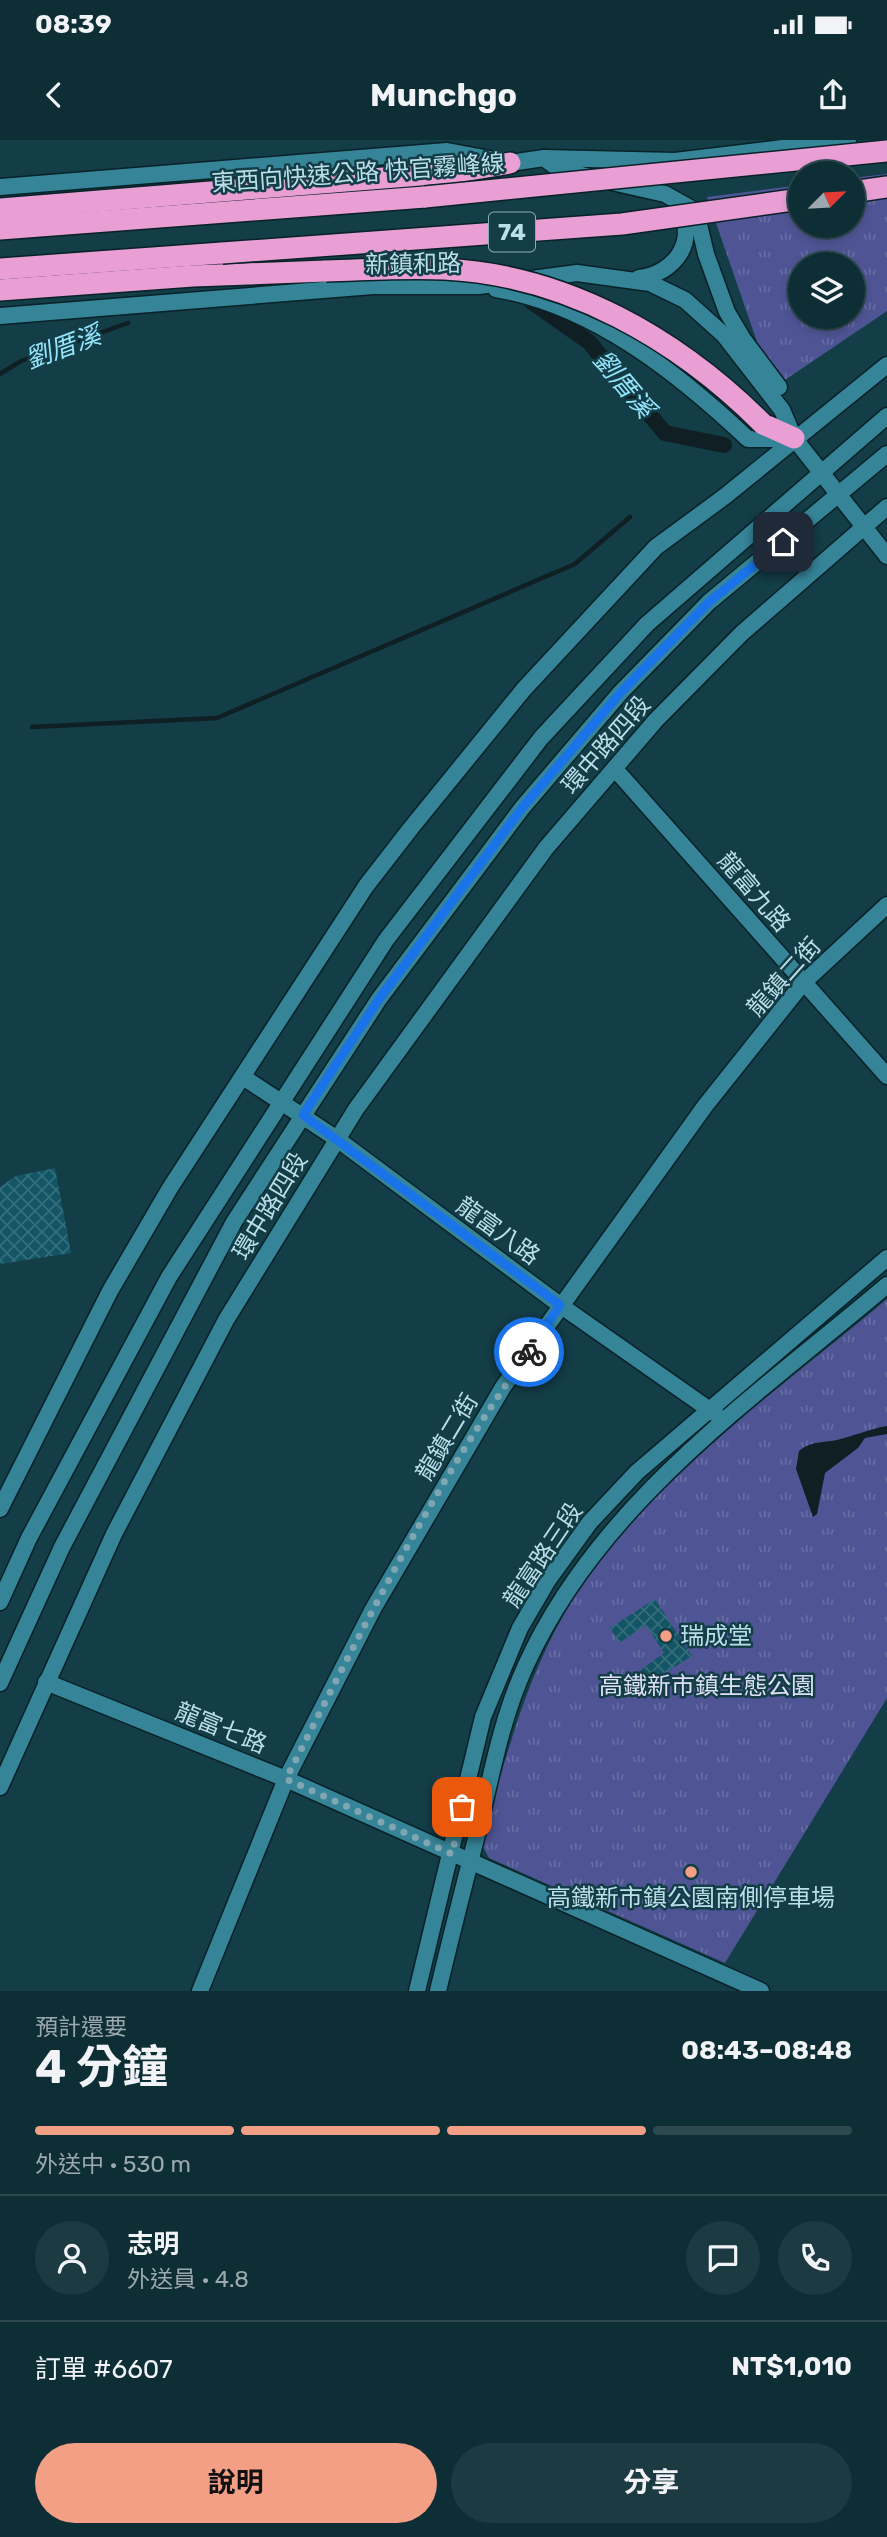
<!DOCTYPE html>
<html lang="zh-TW">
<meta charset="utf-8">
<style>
:root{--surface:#0e2e35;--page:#1c3a41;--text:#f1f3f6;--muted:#9ba8ad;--line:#2e4a50;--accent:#f39f85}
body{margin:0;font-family:Rubik,"Noto Sans TC",sans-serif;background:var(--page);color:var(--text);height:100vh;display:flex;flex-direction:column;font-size:26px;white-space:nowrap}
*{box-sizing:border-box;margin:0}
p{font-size:23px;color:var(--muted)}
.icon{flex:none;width:38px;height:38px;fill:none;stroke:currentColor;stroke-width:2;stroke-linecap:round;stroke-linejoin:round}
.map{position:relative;height:1851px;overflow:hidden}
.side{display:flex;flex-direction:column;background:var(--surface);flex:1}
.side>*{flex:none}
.needle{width:46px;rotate:66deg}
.buttons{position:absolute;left:788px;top:21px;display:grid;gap:14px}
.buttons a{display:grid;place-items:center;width:77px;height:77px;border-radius:50%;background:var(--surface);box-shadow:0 4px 10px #0003,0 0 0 2px var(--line);font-size:35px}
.pin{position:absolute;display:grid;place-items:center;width:60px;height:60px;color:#fff;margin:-30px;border-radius:14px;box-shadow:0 4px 10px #0006}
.courier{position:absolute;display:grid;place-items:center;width:70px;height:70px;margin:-35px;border:5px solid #1a73e8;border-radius:50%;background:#fff;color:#222;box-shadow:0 2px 9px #0007}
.headline em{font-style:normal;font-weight:700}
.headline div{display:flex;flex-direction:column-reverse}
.headline{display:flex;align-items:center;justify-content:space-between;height:119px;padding:0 35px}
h1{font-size:46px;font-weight:700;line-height:52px}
.bar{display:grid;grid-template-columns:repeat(4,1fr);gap:10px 7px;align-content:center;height:84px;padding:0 35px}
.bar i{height:9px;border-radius:5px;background:var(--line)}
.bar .active{background:var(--accent)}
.bar p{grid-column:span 4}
.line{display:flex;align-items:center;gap:18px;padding:0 35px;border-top:2px solid var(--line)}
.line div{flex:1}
.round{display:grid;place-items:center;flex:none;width:74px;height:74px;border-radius:37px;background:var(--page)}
.action{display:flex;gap:14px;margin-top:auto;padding:14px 35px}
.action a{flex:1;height:80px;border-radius:42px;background:var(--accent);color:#111;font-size:28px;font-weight:700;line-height:80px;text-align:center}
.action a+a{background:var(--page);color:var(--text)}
.status{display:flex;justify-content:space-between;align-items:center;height:49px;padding:0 35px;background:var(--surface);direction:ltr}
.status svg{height:19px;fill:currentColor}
header{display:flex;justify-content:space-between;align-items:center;height:91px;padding:0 35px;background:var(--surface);font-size:32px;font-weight:700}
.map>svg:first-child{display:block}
.grass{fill:url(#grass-tufts);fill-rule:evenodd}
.water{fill:#0f1f23}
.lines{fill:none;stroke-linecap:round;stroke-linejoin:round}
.stream{stroke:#0f1f23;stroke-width:4.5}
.canal{stroke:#0f1f23;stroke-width:16}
.building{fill:url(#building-cross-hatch)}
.minor-casing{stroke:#092228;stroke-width:19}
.highway-casing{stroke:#092228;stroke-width:24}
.minor{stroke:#368498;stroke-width:16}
.highway{stroke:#e99fd4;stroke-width:21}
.highway-bridge-casing{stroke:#092228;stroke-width:24;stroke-linecap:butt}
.highway-bridge{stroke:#e99fd4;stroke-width:21}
.done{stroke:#80a6b1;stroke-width:7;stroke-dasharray:0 12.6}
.route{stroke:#1a73e8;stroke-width:9}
.poi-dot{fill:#f39f85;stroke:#133d47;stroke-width:2.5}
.labels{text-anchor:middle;stroke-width:5;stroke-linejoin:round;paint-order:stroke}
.shield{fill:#133d47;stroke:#89aeb9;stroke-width:2}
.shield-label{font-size:23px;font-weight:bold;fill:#bbdfea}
.street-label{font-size:24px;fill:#bbdfea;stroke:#133d47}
.poi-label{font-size:24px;fill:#bbdfea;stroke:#133d47;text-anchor:start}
.park-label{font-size:24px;fill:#dde0f5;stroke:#133d47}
.water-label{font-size:26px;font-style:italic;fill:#94e5fc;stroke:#133d47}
</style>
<div class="status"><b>08:39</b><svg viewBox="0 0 49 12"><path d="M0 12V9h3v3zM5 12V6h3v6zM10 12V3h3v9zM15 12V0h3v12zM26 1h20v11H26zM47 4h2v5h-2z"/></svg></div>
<header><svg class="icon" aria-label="back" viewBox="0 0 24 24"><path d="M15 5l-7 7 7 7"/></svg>Munchgo<svg class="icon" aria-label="share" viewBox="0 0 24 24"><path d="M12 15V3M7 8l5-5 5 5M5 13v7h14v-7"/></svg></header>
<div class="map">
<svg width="887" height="1851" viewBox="0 0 887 1851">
<defs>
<pattern id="grass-tufts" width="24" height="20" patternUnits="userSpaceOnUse" patternTransform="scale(1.75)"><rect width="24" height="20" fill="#4f5594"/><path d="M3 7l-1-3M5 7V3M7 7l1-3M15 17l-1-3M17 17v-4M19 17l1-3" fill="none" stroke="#666da3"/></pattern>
<pattern id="building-cross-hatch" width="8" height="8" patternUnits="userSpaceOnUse" patternTransform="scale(1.75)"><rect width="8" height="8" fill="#145565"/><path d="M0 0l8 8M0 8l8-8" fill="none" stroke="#346d7b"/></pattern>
</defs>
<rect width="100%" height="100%" fill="#133d47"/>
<g class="grass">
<path d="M 887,34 L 887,171 L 773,248 L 707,57 L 800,45 L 800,86 L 852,86 L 852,38 ZM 800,124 L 852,124 L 852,177 L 800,177 Z"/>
<path d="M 887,1159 L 887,1558 L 725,1823 L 489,1718 L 483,1707 L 484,1694 C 506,1617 525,1541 566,1471 C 639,1347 778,1251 887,1159 Z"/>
</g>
<path class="water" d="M 887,1286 L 887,1294 L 865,1298 L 858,1308 L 825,1333 L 817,1374 L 813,1377 L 796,1329 L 799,1311 C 811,1301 822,1303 837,1300 C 854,1296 869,1289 887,1286 Z"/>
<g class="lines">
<g class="stream">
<polyline points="0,234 21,221 128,183"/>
<polyline points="32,587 217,578 575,424 630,377"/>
</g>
<polyline class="canal" points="532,162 589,202 665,293 724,305"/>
</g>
<g class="building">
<polygon points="55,1028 71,1113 0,1124 0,1047 16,1036"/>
<polygon points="655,1459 692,1516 648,1544 639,1531 664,1513 646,1485 619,1503 610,1488"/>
</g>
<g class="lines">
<g class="minor-casing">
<g id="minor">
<polyline points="544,18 560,30 590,37"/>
<polyline points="612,42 665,54 690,68 698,80 706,114 727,172 743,199 779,247"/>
<polyline points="0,47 447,11 510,23 544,18 675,21 848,0"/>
<path d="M 639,138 C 674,134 699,101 678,68"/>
<path d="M 496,149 C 593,165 678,233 748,299 L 792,299"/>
<polyline points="0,176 373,146 479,146 577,133 650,143 685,160 724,195 782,270 794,298 887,416"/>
<polyline points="615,629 887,936"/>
<polyline points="243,937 337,999 560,1165 717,1275"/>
<polyline points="0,1369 110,1151 170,1048 366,746 411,688 524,549 656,407 724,357 887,225"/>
<polyline points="0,1462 29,1398 169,1137 386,800 541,598 647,484 887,276"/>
<polyline points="46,1542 286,1639 761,1851"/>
<polyline points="0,1543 62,1407 234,1082 379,859 522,668 621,552 709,462 887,314"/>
<polyline points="0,1647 114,1394 226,1180 356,969 546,708 656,580 742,493 887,367"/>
<polyline points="200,1851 286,1639 373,1469 503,1247 705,966 803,843 887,765"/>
<polyline points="417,1851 483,1577 520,1488 548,1440 590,1382 637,1332 887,1118"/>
<path d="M 438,1851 C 451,1796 465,1742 479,1687 C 492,1632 502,1577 526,1525 C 600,1362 754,1258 887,1145"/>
</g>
</g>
<g class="highway-casing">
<g id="highway">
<polyline points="852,52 887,47"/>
<polyline points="0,69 457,32 510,23"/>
<polyline points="0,89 425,57"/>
<polyline points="0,129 222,113"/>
<polyline points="0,150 193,136 326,131"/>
<polyline points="763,284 794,298"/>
</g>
</g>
<use href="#minor" class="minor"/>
<use href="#highway" class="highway"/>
<g class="highway-bridge-casing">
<g id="highway-bridge">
<polyline points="425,57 887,11"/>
<polyline points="222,113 622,84 800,59"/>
<path d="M 326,131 C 365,130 405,127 444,129 C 567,135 678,199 763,284"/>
</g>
</g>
<use href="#highway-bridge" class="highway-bridge"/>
</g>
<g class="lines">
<path class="done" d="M 462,1667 L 452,1714 L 286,1639 C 360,1494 433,1345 529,1212"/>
<polyline class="route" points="529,1212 560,1165 303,975 379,859 522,668 621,552 709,462 783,402"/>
</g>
<g class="poi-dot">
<circle cx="666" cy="1496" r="7"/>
<circle cx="691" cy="1732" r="7"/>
</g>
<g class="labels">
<rect class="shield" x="489" y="72.5" width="46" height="39" rx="5"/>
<g class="shield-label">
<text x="512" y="100">74</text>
</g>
<g class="street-label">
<text transform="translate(358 33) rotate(-4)" y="8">東西向快速公路 快官霧峰線</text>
<text transform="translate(413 124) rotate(-1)" y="8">新鎮和路</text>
<text transform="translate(606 605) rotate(-49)" y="8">環中路四段</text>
<text transform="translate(754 752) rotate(49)" y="8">龍富九路</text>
<text transform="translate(784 837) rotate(-48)" y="8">龍鎮二街</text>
<text transform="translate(270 1066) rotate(-59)" y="8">環中路四段</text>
<text transform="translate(498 1091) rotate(36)" y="8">龍富八路</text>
<text transform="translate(447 1297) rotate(-59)" y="8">龍鎮二街</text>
<text transform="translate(543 1415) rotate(-56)" y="8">龍富路三段</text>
<text transform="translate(221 1588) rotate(22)" y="8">龍富七路</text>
</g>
<g class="poi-label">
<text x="680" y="1504">瑞成堂</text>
<text x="691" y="1766" text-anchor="middle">高鐵新市鎮公園南側停車場</text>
</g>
<g class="park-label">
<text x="707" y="1554">高鐵新市鎮生態公園</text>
</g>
<g class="water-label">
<text transform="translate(63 207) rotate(-20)" y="9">劉厝溪</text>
<text transform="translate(624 244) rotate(50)" y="9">劉厝溪</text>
</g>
</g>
</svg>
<div class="buttons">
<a><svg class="needle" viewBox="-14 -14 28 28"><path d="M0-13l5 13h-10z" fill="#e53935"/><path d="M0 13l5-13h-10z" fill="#9ba8ad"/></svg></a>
<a><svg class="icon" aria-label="layers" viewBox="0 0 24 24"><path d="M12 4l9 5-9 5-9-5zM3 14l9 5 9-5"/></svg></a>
</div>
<div class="pin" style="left:462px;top:1667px;background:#ea580c"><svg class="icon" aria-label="bag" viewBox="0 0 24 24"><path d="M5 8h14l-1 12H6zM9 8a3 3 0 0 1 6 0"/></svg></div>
<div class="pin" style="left:783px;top:402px;background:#1f2937"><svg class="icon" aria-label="home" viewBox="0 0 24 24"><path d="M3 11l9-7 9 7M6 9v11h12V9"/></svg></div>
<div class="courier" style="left:529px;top:1212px"><svg class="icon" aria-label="bike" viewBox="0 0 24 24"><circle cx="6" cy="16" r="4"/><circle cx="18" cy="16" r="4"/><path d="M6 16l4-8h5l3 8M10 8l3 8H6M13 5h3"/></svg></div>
</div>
<section class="side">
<div class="headline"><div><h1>4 分鐘</h1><p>預計還要</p></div><em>08:43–08:48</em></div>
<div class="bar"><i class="active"></i><i class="active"></i><i class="active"></i><i></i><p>外送中 · 530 m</p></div>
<div class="line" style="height:126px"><a class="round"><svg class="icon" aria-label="person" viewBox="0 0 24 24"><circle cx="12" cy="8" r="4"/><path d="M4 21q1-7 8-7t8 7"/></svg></a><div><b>志明</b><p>外送員 · 4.8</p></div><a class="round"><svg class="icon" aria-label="chat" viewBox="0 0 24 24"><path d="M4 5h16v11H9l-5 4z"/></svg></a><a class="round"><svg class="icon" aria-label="phone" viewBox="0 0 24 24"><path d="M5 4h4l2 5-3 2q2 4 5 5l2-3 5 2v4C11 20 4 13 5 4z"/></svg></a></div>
<div class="line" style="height:91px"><div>訂單 #6607</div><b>NT$1,010</b></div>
<div class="action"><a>說明</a><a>分享</a></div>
</section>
